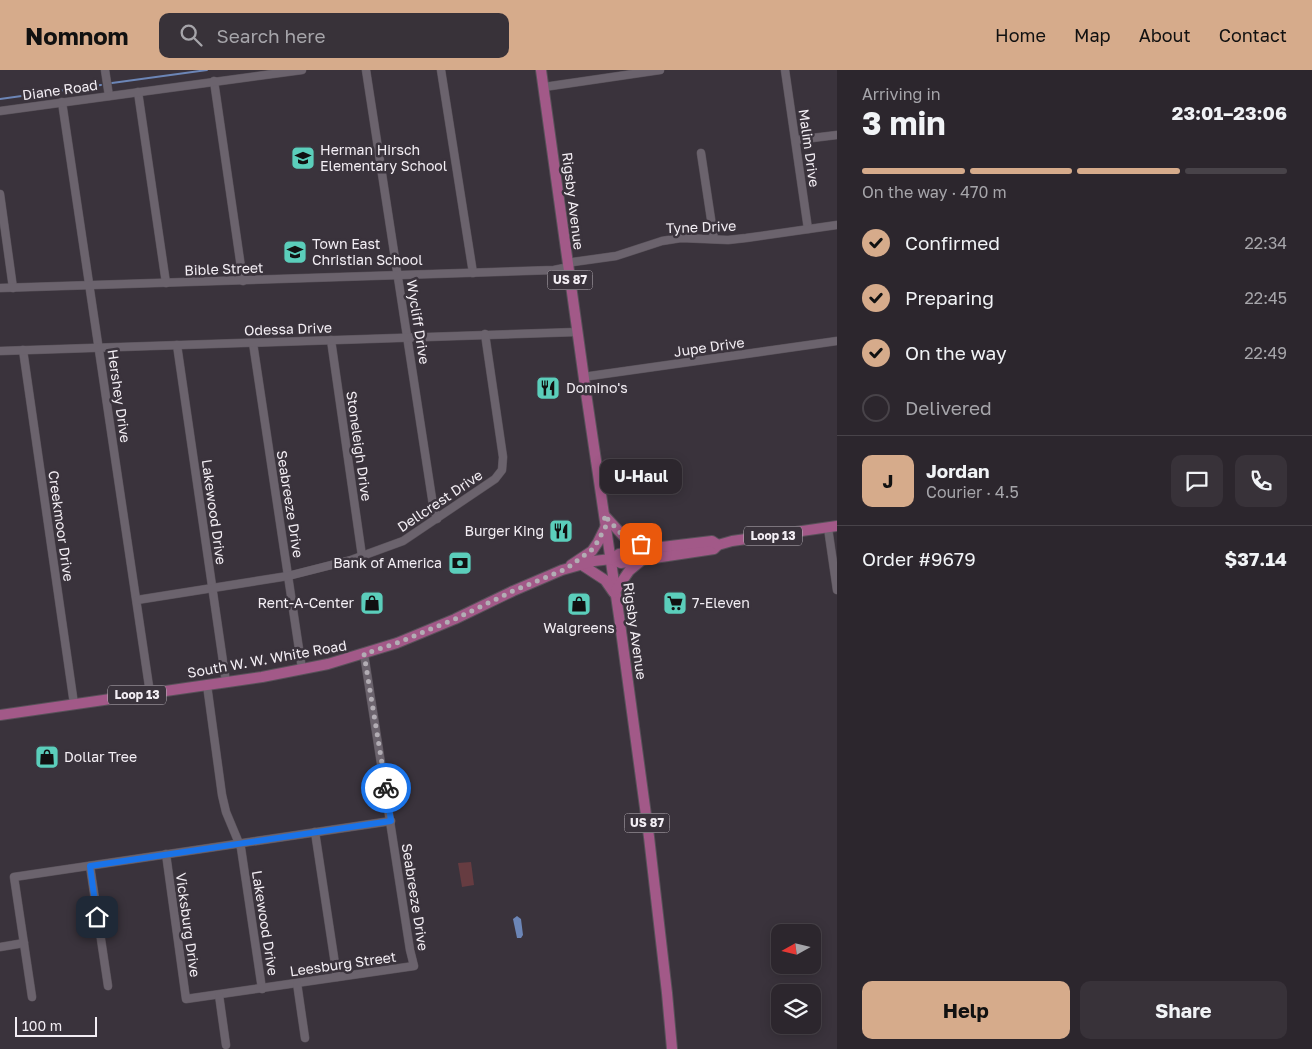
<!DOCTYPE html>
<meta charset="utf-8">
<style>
:root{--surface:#2c262d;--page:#383239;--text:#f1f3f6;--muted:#a6a5aa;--line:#484349;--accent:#d6ab8b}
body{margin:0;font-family:"Golos Text",sans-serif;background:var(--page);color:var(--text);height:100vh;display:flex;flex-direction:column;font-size:19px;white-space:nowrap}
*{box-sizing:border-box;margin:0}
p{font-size:16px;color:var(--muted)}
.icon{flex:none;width:28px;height:28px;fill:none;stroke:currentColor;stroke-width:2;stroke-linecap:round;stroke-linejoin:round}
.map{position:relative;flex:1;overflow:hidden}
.side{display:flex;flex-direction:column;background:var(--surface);width:475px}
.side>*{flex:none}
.needle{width:32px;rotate:262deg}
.controls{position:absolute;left:771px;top:854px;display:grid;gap:10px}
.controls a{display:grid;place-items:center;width:50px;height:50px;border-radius:10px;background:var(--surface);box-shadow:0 2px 12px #0003,0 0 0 1px var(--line);font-size:25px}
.scale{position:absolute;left:15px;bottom:12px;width:82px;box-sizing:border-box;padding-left:5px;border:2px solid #f3eef4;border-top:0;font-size:14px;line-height:18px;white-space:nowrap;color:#f3eef4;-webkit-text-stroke:4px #3a333c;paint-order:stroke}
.pin{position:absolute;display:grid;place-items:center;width:42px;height:42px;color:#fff;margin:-21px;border-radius:10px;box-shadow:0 2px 8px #0006}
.courier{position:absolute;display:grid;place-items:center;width:50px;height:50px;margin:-25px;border:4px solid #1a73e8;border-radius:50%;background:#fff;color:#222;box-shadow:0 1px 6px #0007}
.bubble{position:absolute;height:35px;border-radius:10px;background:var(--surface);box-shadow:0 2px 12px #0003,0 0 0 1px var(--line);font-size:16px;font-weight:700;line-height:35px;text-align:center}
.overview em{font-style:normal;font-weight:700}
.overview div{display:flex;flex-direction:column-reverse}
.overview{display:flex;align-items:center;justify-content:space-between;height:85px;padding:0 25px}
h1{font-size:32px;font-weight:700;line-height:38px}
.bar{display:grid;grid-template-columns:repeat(4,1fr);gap:8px 5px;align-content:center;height:60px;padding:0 25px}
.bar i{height:6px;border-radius:4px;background:var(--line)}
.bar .on{background:var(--accent)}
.bar p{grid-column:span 4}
.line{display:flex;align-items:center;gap:12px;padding:0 25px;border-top:1px solid var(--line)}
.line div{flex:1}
.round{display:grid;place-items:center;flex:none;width:52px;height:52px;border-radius:10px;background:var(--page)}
ol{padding:0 25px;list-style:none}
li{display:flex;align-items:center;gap:15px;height:55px}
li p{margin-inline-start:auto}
li .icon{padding:5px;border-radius:50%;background:var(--accent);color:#111;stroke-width:4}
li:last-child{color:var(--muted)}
li i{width:28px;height:28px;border:2px solid var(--line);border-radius:50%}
.action{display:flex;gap:10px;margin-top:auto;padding:10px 25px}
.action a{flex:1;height:58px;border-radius:10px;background:var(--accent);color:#111;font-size:20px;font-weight:700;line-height:58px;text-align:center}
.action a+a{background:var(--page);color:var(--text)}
header{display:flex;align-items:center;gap:30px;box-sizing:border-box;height:70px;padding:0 25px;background:var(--accent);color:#111}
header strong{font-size:24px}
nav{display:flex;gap:28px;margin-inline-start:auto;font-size:18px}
.search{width:350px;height:45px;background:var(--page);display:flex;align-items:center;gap:12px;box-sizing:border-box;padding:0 18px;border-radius:10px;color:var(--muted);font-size:19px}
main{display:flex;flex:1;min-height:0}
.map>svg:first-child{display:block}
.green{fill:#663c41}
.water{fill:#6c86b7}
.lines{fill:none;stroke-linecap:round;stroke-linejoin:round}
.stream{stroke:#6c86b7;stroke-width:2}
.minor-casing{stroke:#585159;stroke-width:9}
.major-casing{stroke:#585159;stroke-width:12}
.minor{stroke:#6b636d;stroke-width:8}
.major{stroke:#a25988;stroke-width:10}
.done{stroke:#b2adb4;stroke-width:5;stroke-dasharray:0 9}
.route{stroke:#1a73e8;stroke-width:6}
.labels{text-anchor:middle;stroke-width:5;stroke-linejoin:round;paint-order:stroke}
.shield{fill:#3a333c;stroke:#bcb6bd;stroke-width:1}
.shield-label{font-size:12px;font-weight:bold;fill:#f3eef4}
.street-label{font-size:14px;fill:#f3eef4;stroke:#3a333c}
.poi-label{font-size:14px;fill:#f3eef4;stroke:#3a333c;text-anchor:start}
</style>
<header>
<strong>Nomnom</strong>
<div class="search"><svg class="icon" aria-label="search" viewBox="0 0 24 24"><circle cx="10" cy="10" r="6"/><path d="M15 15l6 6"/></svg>Search here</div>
<nav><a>Home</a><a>Map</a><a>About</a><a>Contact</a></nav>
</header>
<main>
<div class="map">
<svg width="837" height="979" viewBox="0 0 837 979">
<rect width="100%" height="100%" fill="#3a333c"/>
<polygon class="green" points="471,792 474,815 462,817 458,793"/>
<polygon class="water" points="517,846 521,849 523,865 521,868 517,868 513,849"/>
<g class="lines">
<g class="stream">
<polyline points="112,13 207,0"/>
<polyline points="0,29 101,15"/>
</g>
<g class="minor-casing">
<g id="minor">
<polyline points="105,0 109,26"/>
<polyline points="366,0 433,435 437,449"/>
<polyline points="441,0 473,203"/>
<polyline points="785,0 808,159"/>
<polyline points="214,11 243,211"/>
<polyline points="544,17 660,0"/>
<polyline points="138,22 166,213"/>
<polyline points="62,32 150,623"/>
<polyline points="0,41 302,0"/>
<polyline points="796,70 837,65"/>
<polyline points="701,83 714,169"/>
<polyline points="0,124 13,218"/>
<polyline points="0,218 554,200 564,198 573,192 616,186 662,171 681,168 728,170 746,168 837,155"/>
<polyline points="331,270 362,486"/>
<polyline points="253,273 302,599"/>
<polyline points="177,275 226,612"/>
<polyline points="23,280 74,634"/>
<polyline points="0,281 577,262"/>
<polyline points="583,307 837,271"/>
<polyline points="828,458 837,520"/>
<polyline points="137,530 288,506 351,490 403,471 495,409 502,400 503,387 485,264"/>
<polyline points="207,615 222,725 226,742 241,778 262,919"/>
<polyline points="315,762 337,907"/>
<polyline points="166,784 186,929 414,896 410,880 364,584"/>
<polyline points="90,796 108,916"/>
<polyline points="0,877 24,873"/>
<polyline points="297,913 305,968"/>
<polyline points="219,925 226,975"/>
<polyline points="32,927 14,807 391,751"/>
</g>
</g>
<g class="major-casing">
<g id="major">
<polyline points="541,0 586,323 619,546 649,767 667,923 672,979"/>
<polyline points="605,446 626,469 641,474 653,476"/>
<polyline points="611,489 621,493 714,479 718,475 732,471 837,456"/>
<polyline points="571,495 592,481 598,472 606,456"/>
<polyline points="582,495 605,510 614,523"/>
<polyline points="616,520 629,501 641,491"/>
<polyline points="0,645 262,607 328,594 397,573 455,549 513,521 562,500 594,491 611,489 619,484 662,477 712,471 718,475"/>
</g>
</g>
<use href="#minor" class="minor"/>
<use href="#major" class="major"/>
</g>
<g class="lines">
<polyline class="done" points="386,718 364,584 397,573 455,549 513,521 566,499 594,478 606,456 604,445 626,469 641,474"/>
<polyline class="route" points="97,847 90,796 391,751 386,718"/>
</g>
<defs>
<g id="school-square" transform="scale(1.25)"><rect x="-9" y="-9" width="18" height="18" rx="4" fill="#5bcebb" stroke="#3a333c"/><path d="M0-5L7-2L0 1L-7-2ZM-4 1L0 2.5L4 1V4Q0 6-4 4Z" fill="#111"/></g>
<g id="restaurant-square" transform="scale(1.25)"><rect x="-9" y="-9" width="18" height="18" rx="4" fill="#5bcebb" stroke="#3a333c"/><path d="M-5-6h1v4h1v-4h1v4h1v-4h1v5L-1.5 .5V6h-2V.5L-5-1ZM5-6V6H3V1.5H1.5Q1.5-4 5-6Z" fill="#111"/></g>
<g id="bank-square" transform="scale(1.25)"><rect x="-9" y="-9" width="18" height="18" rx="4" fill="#5bcebb" stroke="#3a333c"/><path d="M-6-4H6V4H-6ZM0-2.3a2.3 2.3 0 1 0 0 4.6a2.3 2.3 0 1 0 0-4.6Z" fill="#111"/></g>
<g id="shop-square" transform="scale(1.25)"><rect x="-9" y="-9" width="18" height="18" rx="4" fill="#5bcebb" stroke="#3a333c"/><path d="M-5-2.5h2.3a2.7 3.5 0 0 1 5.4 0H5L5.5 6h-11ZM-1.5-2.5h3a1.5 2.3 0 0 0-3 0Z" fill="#111"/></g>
<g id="supermarket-square" transform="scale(1.25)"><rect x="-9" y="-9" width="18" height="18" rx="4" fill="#5bcebb" stroke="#3a333c"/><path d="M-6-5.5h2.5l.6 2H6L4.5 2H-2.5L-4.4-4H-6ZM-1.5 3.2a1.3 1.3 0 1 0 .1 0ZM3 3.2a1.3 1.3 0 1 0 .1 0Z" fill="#111"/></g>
</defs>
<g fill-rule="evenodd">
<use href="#school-square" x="303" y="88"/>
<use href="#school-square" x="295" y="182"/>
<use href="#restaurant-square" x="548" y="318"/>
<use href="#restaurant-square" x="561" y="461"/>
<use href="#bank-square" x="460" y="493"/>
<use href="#shop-square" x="372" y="533"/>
<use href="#supermarket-square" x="675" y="533"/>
<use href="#shop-square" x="579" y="534"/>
<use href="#shop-square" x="47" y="687"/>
</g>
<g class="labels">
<g class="shield">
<rect x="547.5" y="200.5" width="45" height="19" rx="4"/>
<rect x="744" y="456.5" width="58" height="19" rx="4"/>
<rect x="108" y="615.5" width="58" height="19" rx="4"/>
<rect x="624.5" y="743.5" width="45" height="19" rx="4"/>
</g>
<g class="shield-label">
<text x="570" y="214">US 87</text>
<text x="773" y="470">Loop 13</text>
<text x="137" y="629">Loop 13</text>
<text x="647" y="757">US 87</text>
</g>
<g class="street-label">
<text transform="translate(60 20) rotate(-8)" y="5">Diane Road</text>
<text transform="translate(809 78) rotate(82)" y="5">Malim Drive</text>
<text transform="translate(573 131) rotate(83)" y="5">Rigsby Avenue</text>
<text transform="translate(701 157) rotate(-2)" y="5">Tyne Drive</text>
<text transform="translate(224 199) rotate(-2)" y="5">Bible Street</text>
<text transform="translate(418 252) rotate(81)" y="5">Wycliff Drive</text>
<text transform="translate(288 259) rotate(-2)" y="5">Odessa Drive</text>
<text transform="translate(709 277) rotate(-8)" y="5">Jupe Drive</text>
<text transform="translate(119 326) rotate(82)" y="5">Hershey Drive</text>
<text transform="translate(359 376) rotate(82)" y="5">Stoneleigh Drive</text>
<text transform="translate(440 431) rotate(-34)" y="5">Dellcrest Drive</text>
<text transform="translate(290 434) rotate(81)" y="5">Seabreeze Drive</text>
<text transform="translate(214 442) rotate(82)" y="5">Lakewood Drive</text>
<text transform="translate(61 456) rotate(82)" y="5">Creekmoor Drive</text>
<text transform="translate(635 561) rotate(82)" y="5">Rigsby Avenue</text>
<text transform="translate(267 589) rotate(-10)" y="5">South W. W. White Road</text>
<text transform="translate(415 827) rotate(81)" y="5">Seabreeze Drive</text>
<text transform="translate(265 853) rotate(81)" y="5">Lakewood Drive</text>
<text transform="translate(188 855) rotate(82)" y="5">Vicksburg Drive</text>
<text transform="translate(343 894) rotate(-8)" y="5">Leesburg Street</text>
</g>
<g class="poi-label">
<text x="320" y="85">Herman Hirsch<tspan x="320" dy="16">Elementary School</tspan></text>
<text x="312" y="179">Town East<tspan x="312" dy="16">Christian School</tspan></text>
<text x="566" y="323">Domino's</text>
<text x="544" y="466" text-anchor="end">Burger King</text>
<text x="442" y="498" text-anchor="end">Bank of America</text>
<text x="354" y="538" text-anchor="end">Rent-A-Center</text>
<text x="692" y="538">7-Eleven</text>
<text x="579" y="563" text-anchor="middle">Walgreens</text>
<text x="64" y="692">Dollar Tree</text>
</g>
</g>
</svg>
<div class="controls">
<a><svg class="needle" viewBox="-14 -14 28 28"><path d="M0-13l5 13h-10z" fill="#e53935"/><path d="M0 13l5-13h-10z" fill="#a6a5aa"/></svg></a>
<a><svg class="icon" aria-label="layers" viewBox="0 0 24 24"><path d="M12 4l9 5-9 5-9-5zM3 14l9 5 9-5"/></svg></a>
</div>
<div class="scale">100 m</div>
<div class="pin" style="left:641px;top:474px;background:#ea580c"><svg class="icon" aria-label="bag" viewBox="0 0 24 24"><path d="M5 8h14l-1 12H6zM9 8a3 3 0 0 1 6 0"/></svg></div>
<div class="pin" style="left:97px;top:847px;background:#1f2937"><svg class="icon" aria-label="home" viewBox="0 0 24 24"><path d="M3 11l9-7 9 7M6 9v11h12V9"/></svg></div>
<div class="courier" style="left:386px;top:718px"><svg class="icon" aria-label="bike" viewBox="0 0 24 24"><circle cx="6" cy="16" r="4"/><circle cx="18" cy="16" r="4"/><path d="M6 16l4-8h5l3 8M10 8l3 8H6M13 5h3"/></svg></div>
<div class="bubble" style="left:600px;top:389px;width:82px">U-Haul</div>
</div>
<section class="side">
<div class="overview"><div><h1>3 min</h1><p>Arriving in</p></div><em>23:01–23:06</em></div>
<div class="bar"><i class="on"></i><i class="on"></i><i class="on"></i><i></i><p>On the way · 470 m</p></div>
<ol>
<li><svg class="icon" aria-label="check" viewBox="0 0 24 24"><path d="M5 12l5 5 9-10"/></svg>Confirmed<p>22:34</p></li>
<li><svg class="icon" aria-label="check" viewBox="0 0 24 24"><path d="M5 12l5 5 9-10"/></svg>Preparing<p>22:45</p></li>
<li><svg class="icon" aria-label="check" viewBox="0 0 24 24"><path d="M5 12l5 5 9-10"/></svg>On the way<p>22:49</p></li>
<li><i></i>Delivered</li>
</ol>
<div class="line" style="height:90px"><b class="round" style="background:var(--accent);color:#111">J</b><div><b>Jordan</b><p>Courier · 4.5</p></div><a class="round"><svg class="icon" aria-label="chat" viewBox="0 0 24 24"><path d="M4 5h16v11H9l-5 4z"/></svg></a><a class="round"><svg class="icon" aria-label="phone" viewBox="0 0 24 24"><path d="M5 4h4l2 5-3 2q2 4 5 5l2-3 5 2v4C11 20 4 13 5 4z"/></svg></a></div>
<div class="line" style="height:65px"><div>Order #9679</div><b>$37.14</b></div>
<div class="action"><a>Help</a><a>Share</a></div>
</section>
</main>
